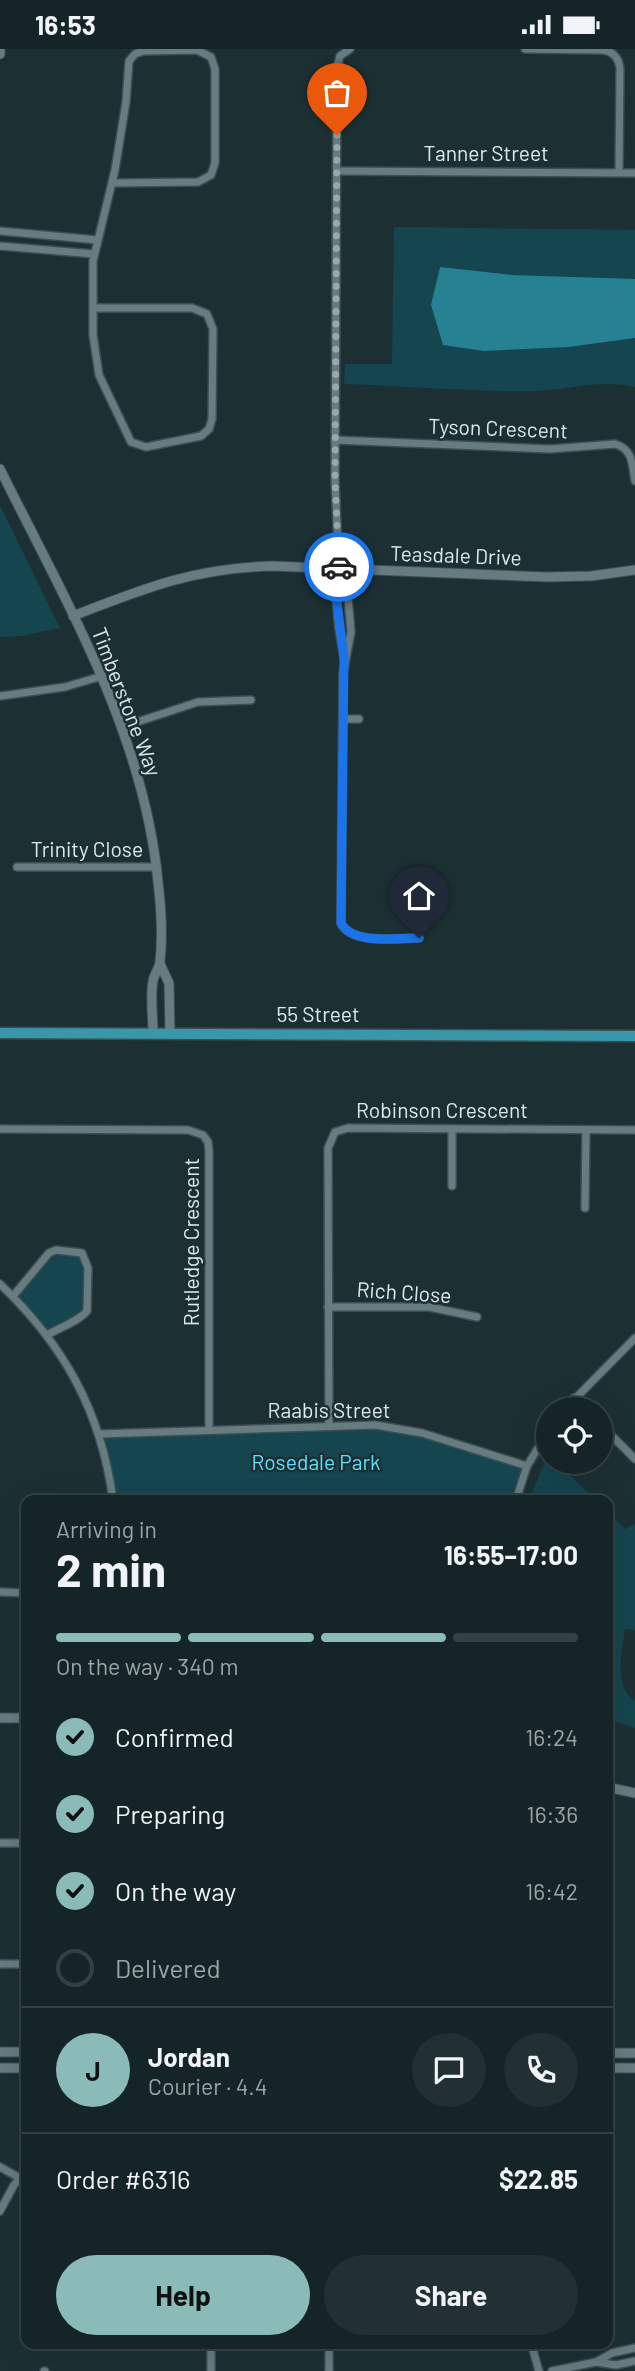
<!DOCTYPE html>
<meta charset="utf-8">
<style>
:root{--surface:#152427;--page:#223033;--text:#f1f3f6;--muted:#9da4a7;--line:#344144;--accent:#8bbbb9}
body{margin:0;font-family:Barlow,sans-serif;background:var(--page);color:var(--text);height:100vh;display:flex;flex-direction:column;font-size:26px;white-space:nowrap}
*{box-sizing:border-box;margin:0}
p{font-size:23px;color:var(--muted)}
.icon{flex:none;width:38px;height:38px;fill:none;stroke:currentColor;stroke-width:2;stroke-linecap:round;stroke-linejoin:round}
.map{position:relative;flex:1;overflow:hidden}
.panel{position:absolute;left:21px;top:1446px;width:592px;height:854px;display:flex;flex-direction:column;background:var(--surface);border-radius:14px;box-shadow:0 7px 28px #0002,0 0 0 2px var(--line)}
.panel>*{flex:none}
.fabs{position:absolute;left:536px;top:1348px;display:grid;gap:14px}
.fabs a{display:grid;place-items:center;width:77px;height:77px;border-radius:50%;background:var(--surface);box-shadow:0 7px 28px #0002,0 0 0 2px var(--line);font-size:35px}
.pin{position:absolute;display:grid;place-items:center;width:60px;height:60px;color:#fff;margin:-72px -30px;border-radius:50% 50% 50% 0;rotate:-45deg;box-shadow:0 0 7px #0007}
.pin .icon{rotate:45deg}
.courier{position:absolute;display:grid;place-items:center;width:70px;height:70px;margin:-35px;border:5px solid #1a73e8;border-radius:50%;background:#fff;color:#222;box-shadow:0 2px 9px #0007}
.headline em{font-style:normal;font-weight:700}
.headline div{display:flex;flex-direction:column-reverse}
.headline{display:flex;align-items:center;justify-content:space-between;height:119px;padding:0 35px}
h1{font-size:46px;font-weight:700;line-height:52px}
.bar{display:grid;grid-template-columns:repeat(4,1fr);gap:10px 7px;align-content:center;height:84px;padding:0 35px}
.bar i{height:9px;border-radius:5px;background:var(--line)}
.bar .selected{background:var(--accent)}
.bar p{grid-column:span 4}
.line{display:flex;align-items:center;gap:18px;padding:0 35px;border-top:2px solid var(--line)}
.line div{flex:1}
.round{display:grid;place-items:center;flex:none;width:74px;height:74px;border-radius:37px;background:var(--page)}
ol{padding:0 35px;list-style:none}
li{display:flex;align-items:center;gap:21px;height:77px}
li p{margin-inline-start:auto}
li .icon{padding:7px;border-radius:50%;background:var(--accent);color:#111;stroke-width:4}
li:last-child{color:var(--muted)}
li i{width:38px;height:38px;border:4px solid var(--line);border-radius:50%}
.cta{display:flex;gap:14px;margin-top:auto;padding:14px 35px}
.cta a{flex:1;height:80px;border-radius:42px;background:var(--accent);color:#111;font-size:28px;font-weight:700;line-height:80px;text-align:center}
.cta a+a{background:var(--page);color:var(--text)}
.status{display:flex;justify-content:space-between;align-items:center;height:49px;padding:0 35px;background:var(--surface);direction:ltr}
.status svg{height:19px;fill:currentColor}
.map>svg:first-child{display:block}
.green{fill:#15454f}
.water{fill:#268193}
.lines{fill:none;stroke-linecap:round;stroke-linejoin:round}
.minor-casing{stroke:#3d4e52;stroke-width:10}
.tertiary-casing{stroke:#3d4e52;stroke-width:11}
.primary-casing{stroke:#3d4e52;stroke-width:13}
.minor{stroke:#667c81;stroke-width:7}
.tertiary{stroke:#667c81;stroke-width:9}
.primary{stroke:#3897a8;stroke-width:10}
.done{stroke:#9aa8ac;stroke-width:7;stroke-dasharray:0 12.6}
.route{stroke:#1a73e8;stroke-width:9}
.labels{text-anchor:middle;stroke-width:5;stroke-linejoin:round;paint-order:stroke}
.street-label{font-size:21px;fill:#dee9ec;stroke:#1c3034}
.park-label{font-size:21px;fill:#61dffa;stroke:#1c3034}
</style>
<div class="status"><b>16:53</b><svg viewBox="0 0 49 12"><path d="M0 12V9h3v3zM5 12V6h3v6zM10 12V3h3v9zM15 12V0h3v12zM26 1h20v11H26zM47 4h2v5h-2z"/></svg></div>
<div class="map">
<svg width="635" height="2322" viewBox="0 0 635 2322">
<rect width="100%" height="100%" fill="#1c3034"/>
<g class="green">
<path d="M 394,178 L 635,181 L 635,338 C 600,330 569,341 533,342 C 471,343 407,337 344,335 L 345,315 L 392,315 Z"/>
<polygon points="0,456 56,571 60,579 21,587 0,588"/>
<polygon points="49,1204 84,1207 88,1259 47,1286 13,1247"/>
<polygon points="352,1376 407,1381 527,1417 516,1451 113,1451 99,1385"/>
<polygon points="548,1405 548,1412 555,1412 596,1451 529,1451"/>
<path d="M 607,1462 L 625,1480 L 635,1475 L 635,1581 L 625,1580 C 622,1602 613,1638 635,1652 L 635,1679 L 607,1670 Z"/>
</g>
<polygon class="water" points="440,218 512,226 635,230 635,289 568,298 484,302 443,296 431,256"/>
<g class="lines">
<g class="minor-casing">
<g id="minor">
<path d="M 525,0 L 602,1 C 613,2 619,9 620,20 L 619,123"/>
<polyline points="337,122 635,124"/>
<polyline points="0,182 98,191"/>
<polyline points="0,197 94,205"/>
<polyline points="93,259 192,259 207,265 213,280 212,370 209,380 201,387 146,398 131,393 99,326 93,286 93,212 115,121 126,53 129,12 135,5 143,2 197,1 211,8 215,20 215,114 211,126 198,133 112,134"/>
<path d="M 335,391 L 550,400 L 615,395 C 633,400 632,415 635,432"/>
<path d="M 339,520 L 347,537 L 351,583 L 343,625 L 341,874 C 351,896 398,889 419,889"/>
<polyline points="344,609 339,580 335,537 339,519 335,431 337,18 340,7 350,0"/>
<polyline points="0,647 65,638 102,627"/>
<polyline points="343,670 359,670"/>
<polyline points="122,678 198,653 251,651"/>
<polyline points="17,818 157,818"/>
<polyline points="0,1080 188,1081 203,1086 208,1093 209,1102 209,1381"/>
<polyline points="452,1080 452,1137"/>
<polyline points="585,1159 586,1081"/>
<path d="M 0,1235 C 64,1296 101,1362 113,1451"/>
<path d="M 13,1247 L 49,1204 L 56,1201 L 82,1204 L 88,1219 L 87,1262 C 79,1272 59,1279 47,1286"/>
<polyline points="328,1258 429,1258 477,1268"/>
<polyline points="574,1349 585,1360"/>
<polyline points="565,1360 635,1289"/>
<polyline points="600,1375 635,1410"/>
<polyline points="329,1377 328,1099 335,1083 348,1079 635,1081"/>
<polyline points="99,1385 375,1376 422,1384 527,1417"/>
<polyline points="516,1451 527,1417 548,1383"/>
<polyline points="0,1543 26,1544"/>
<polyline points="0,1794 26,1794"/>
<polyline points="0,1915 26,1915"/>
<polyline points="0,2118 20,2129"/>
<polyline points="0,2162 14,2136 26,2123"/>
<polyline points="531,2294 539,2322"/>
<polyline points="596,2313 616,2316 635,2312"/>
<polyline points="44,2322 45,2322"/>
<polyline points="211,2322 211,2294"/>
<polyline points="329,2322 329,2294"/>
<polyline points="552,2322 596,2313 612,2304 635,2299"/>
</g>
</g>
<g class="tertiary-casing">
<g id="tertiary">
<polyline points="0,5 0,0"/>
<path d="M 0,420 C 65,551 144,684 158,833 C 161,858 163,886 160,912 C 160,919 154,925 153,932 C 150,948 153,968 153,985"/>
<path d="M 73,567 C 145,539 194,519 273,517 L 547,528 L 591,527 L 635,521"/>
<polyline points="160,915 169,934 170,985"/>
<polyline points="0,1669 26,1669"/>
<polyline points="607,1738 635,1744"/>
<polyline points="0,2003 26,2003"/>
<polyline points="607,2004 635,2004"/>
<polyline points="0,2019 26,2019"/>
<polyline points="607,2019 635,2019"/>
</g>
</g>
<g class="primary-casing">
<polyline id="primary" points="0,984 635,987"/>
</g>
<use href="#minor" class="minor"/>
<use href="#tertiary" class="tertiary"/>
<use href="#primary" class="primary"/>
</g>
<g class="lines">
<polyline class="done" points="337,86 335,431 339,518"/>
<path class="route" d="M 339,518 L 335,537 L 344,609 L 341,874 C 352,896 397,889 419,889"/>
</g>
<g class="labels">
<g class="street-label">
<text x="486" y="112">Tanner Street</text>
<text transform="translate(498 380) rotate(2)" y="7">Tyson Crescent</text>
<text transform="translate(456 507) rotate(2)" y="7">Teasdale Drive</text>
<text transform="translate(126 653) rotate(69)" y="7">Timberstone Way</text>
<text x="87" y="808">Trinity Close</text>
<text x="318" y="973">55 Street</text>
<text x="442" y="1069">Robinson Crescent</text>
<text transform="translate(192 1193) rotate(-90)" y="7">Rutledge Crescent</text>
<text transform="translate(404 1244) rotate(4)" y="7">Rich Close</text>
<text x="329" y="1369">Raabis Street</text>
</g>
<g class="park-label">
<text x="316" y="1421">Rosedale Park</text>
</g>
</g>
</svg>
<div class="fabs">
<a><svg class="icon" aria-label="locate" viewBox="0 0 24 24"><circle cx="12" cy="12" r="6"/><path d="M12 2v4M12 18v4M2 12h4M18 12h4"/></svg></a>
</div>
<div class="pin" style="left:337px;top:86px;background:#ea580c"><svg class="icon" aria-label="bag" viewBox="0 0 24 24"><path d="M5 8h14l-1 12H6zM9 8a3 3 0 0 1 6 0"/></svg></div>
<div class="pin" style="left:419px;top:889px;background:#1f2937"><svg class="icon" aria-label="home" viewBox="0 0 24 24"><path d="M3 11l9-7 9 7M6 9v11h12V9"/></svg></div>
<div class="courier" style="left:339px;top:518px"><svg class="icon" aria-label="car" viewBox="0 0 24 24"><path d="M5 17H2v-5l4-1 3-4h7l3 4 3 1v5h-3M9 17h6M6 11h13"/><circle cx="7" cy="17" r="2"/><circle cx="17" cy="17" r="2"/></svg></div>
<section class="panel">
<div class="headline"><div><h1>2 min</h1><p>Arriving in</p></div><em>16:55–17:00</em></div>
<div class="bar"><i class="selected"></i><i class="selected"></i><i class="selected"></i><i></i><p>On the way · 340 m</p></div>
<ol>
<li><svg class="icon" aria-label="check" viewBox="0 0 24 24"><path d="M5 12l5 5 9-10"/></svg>Confirmed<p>16:24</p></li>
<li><svg class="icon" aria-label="check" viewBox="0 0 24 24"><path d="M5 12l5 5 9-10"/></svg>Preparing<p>16:36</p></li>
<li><svg class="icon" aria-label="check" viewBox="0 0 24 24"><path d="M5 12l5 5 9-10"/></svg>On the way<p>16:42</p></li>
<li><i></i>Delivered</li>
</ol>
<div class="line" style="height:126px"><b class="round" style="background:var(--accent);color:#111">J</b><div><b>Jordan</b><p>Courier · 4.4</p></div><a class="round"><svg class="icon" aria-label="chat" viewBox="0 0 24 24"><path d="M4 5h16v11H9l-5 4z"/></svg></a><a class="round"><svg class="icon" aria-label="phone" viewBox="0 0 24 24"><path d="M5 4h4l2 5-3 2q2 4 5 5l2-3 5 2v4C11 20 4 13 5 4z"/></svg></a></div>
<div class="line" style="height:91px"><div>Order #6316</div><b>$22.85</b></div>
<div class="cta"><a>Help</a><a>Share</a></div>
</section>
</div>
